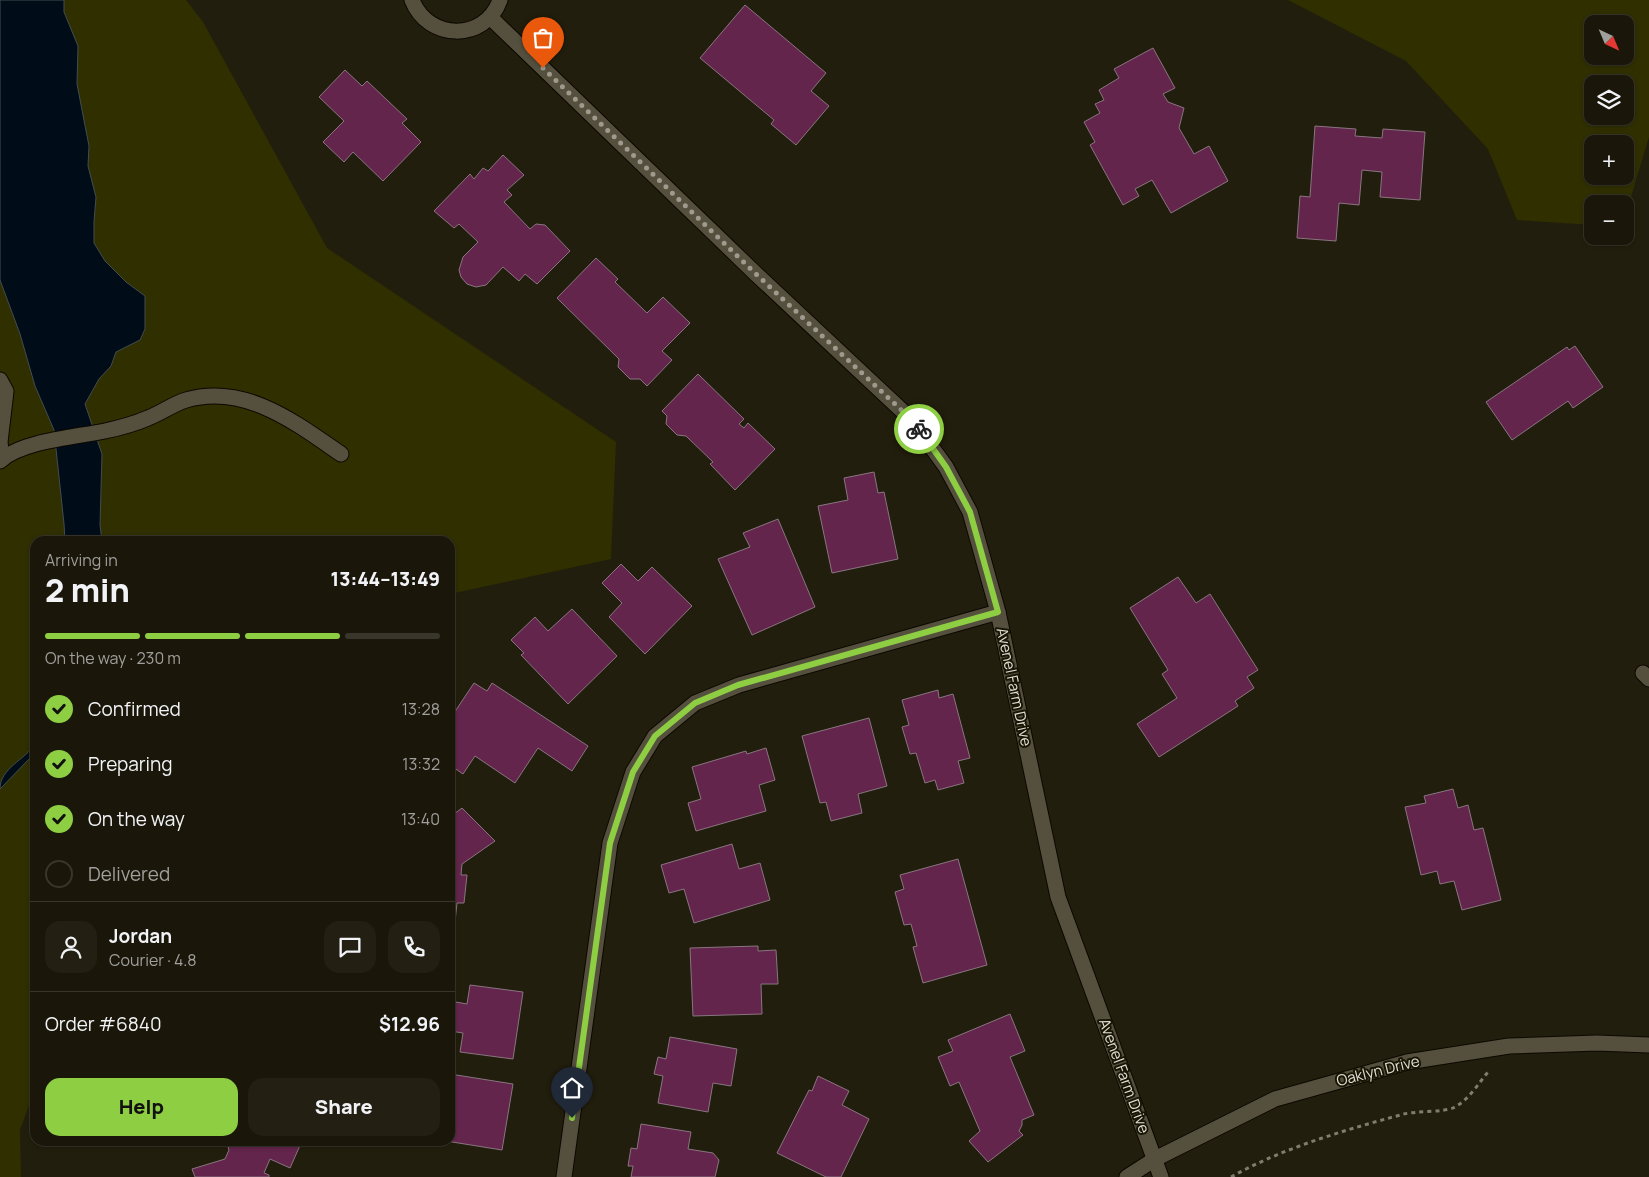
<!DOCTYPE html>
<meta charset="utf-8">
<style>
:root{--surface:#1a160a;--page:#231f13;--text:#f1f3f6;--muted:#9f9f9c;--line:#38352b;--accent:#8ece43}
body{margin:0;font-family:Manrope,sans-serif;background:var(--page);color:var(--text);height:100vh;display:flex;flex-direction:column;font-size:19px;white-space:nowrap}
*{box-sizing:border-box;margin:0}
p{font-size:16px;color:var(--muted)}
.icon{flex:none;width:28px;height:28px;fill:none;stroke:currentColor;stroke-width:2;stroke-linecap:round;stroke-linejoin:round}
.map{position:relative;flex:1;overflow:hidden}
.panel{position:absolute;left:30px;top:536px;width:425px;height:610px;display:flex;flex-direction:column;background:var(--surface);border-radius:15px;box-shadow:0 1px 4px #0004,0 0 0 1px var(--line)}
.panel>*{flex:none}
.needle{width:32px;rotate:136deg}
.controls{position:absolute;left:1584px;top:15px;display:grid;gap:10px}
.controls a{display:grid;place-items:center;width:50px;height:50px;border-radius:10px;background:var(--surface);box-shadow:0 1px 4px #0004,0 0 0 1px var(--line);font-size:25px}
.pin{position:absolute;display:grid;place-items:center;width:42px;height:42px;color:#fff;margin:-51px -21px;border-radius:50% 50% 50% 0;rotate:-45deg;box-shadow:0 0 5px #0007}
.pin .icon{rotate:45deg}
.courier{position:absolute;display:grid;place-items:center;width:50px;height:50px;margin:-25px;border:4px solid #8ece43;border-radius:50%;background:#fff;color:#222;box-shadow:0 1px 6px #0007}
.summary em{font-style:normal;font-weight:800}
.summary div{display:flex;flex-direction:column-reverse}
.summary{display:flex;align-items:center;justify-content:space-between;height:85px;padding:0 15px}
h1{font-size:32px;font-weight:800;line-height:38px}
.bar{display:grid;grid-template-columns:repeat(4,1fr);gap:8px 5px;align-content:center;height:60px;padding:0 15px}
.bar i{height:6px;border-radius:4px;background:var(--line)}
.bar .on{background:var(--accent)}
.bar p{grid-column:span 4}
.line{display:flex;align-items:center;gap:12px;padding:0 15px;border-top:1px solid var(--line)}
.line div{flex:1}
.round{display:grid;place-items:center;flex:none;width:52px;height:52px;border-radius:15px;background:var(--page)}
ol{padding:0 15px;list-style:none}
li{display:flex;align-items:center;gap:15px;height:55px}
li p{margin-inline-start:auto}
li .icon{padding:5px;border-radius:50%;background:var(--accent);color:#111;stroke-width:4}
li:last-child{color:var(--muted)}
li i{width:28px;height:28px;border:2px solid var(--line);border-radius:50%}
.action{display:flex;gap:10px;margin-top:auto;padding:10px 15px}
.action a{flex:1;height:58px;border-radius:15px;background:var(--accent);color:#111;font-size:20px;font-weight:800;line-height:58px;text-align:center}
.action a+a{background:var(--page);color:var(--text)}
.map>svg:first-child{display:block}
.green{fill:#2f2f00;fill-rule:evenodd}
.water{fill:#000d19;stroke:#444c51}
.building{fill:#63254c;stroke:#897580}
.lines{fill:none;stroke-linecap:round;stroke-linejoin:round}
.minor-casing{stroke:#0c0800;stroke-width:17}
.path{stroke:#807d6f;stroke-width:3;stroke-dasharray:4 4;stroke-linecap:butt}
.minor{stroke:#55503e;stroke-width:15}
.done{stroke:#9e9b8e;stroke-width:5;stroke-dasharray:0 9}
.route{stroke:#8ece43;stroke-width:6}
.labels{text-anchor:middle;stroke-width:4;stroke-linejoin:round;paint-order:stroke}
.street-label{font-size:15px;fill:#e1dfd4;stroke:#191505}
</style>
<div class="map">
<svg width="1649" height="1177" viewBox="0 0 1649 1177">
<rect width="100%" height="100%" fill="#221e0d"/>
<g class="green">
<polygon points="0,0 186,0 203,22 327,248 616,442 611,559 450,594 450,541 35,541 35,1089 20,1130 21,1177 0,1177"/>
<path d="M 1288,0 L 1649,0 L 1649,137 L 1625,217 L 1625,204 L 1592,204 L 1592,225 L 1517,220 L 1488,149 L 1406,61 ZM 1592,24 L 1625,24 L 1625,56 L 1592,56 ZM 1592,84 L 1625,84 L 1625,116 L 1592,116 ZM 1592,144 L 1625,144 L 1625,176 L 1592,176 Z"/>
</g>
<g class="water">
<polygon points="0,0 64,0 64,12 78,46 77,84 89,146 88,166 96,197 94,222 94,243 105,261 126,282 145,296 145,329 140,340 116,352 111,366 99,379 85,404 102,454 100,525 102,541 65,541 64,524 54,430 35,386 20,334 0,280"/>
<path d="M 35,744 L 35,752 L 30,758 L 0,789 C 0,768 25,760 35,744 Z"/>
</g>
<g class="building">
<polygon points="745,5 826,73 811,91 829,106 796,145 771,124 774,120 700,58"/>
<polygon points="1153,48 1175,88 1163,94 1168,102 1184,108 1179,128 1194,154 1209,146 1228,181 1171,213 1152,180 1135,189 1139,196 1123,205 1090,145 1095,142 1084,122 1100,113 1095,104 1104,100 1099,90 1119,78 1114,69"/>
<polygon points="345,70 362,86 367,81 407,119 402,123 421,142 383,181 353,152 344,162 323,142 344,121 319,97"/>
<polygon points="1315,126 1356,129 1355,136 1382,138 1383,129 1425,132 1420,200 1380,197 1382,172 1362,170 1359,205 1339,203 1336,241 1297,238 1300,196 1310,197"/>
<polygon points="503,155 524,175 507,190 512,195 504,202 530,229 536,224 545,225 570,251 537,284 525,274 519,281 503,267 486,285 476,287 467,284 461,277 459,270 463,257 478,242 459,224 454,228 434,211 470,174 474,179 483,168 488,171"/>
<polygon points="596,258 618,279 615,282 647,313 663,297 690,323 662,351 672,360 647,386 640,379 630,379 618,367 619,359 557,298"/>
<polygon points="1575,346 1603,387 1573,408 1568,401 1512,440 1486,402 1567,347 1569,350"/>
<polygon points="698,374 744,419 739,424 744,428 748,423 775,449 735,490 710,464 713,462 686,436 677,435 666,424 667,416 662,411"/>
<polygon points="874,472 878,493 884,492 898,559 832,573 818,506 848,500 844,478"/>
<polygon points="778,519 815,607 752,635 718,559 750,547 743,533"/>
<polygon points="621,564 638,581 652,567 692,606 645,654 609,617 622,603 602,583"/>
<polygon points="1178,577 1196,603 1210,594 1258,670 1247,677 1254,688 1235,701 1238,706 1159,757 1137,724 1177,698 1162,674 1168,670 1130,608"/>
<polygon points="572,609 617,656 568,704 521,655 524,653 511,640 535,617 548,631"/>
<polygon points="474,683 487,691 492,683 588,746 572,771 538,748 515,783 475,756 463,774 450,765 450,719"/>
<polygon points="938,690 939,698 953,694 970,758 958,761 964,783 938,790 935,780 925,783 916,753 910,754 902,727 909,725 902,700"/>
<polygon points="869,718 887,786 858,794 862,813 831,821 826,802 820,803 802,736"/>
<polygon points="766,748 775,780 759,785 766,811 696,831 688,803 701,799 692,767 746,751 747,754"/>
<polygon points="1453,789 1458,808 1468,805 1474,830 1483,828 1501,900 1462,910 1454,881 1440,884 1437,871 1421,875 1405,807 1426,803 1424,796"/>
<polygon points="462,808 495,841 462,864 461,875 467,875 464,903 457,903 455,922 450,922 450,817"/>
<polygon points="732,844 739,869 760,863 770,900 694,923 684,889 669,893 661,865"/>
<polygon points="958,859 987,965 923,983 913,947 917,946 911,924 904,925 895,892 904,889 900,875"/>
<polygon points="758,946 758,951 776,950 778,984 761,984 762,1014 693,1016 690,948"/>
<polygon points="470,985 523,992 513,1059 460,1052 463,1033 450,1031 450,1001 467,1004"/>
<polygon points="1010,1014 1025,1051 1010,1057 1034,1115 1022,1120 1022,1125 1019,1131 1023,1135 988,1162 969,1141 980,1131 959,1082 950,1086 938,1057 953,1051 948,1040"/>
<polygon points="670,1037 737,1049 731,1086 713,1083 708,1112 658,1103 663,1076 654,1074 658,1057 666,1059"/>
<polygon points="450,1074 513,1084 502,1150 446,1141 450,1141"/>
<polygon points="818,1076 849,1091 842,1105 869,1119 841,1177 826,1177 777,1153 809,1090 812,1091"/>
<polygon points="641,1124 691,1132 688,1149 713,1153 719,1160 715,1177 631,1177 633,1166 628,1166 631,1148 637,1149"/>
<polygon points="226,1141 302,1141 290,1168 270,1159 264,1173 269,1175 269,1177 195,1177 192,1169 225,1159 229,1150"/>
</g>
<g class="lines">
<g class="minor-casing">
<g id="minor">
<path d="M 412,0 C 428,41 485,42 500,0"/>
<polyline points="490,17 755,273 912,420 946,467 970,512 998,612 1058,897 1161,1177"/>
<polyline points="0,380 6,391 0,442 2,459"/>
<path d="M 0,461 C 21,441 76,437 105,431 C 119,428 134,424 148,418 C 161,413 173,404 186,400 C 245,383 296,423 341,454"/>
<polyline points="1643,673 1649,679"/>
<polyline points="564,1177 610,843 633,772 655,736 695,703 739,685 998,612"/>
<polyline points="1127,1177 1155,1159 1275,1099 1407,1062 1509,1046 1597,1043 1649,1045"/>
</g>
</g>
<path class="path" d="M 1231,1177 C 1285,1147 1345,1130 1404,1114 C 1417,1111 1444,1112 1453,1108 C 1468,1101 1478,1084 1488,1072"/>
<use href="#minor" class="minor"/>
</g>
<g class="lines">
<polyline class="done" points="543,68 755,273 912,420 919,429"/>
<polyline class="route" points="572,1118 610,843 633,772 655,736 695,703 738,685 998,612 970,512 946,467 919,429"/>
</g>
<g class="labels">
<g class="street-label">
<text transform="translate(1014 687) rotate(78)" y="5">Avenel Farm Drive</text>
<text transform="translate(1378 1071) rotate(-14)" y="5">Oaklyn Drive</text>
<text transform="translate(1124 1076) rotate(70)" y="5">Avenel Farm Drive</text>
</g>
</g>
</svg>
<div class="controls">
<a><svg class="needle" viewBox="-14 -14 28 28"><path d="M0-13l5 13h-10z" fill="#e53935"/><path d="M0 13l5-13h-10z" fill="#9f9f9c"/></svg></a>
<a><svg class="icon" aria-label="layers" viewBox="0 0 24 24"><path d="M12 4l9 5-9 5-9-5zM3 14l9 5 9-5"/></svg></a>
<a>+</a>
<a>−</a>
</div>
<div class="pin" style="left:543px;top:68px;background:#ea580c"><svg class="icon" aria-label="bag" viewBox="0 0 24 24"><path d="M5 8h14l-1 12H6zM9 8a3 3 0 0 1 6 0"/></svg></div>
<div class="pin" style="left:572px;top:1118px;background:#1f2937"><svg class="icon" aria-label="home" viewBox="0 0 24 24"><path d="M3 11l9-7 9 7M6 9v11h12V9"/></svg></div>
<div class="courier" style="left:919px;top:429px"><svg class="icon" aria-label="bike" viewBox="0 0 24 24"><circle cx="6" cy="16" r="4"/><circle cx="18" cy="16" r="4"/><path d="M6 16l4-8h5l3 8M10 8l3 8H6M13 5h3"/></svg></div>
<section class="panel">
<div class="summary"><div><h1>2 min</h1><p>Arriving in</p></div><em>13:44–13:49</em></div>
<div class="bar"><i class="on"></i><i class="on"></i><i class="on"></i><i></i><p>On the way · 230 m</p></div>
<ol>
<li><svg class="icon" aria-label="check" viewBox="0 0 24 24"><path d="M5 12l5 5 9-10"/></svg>Confirmed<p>13:28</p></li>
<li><svg class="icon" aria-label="check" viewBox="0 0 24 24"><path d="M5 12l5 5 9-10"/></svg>Preparing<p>13:32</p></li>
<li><svg class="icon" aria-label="check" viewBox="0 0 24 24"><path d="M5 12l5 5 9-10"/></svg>On the way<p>13:40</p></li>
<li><i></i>Delivered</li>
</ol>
<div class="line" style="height:90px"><a class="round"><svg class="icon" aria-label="person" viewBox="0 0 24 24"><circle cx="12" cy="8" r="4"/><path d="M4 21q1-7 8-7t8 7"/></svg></a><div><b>Jordan</b><p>Courier · 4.8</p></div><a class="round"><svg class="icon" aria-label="chat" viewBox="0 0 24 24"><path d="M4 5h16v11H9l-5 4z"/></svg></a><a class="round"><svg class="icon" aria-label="phone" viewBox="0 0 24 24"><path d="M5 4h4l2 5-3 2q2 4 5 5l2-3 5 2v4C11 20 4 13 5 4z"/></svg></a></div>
<div class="line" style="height:65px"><div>Order #6840</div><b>$12.96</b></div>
<div class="action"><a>Help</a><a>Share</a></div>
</section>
</div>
